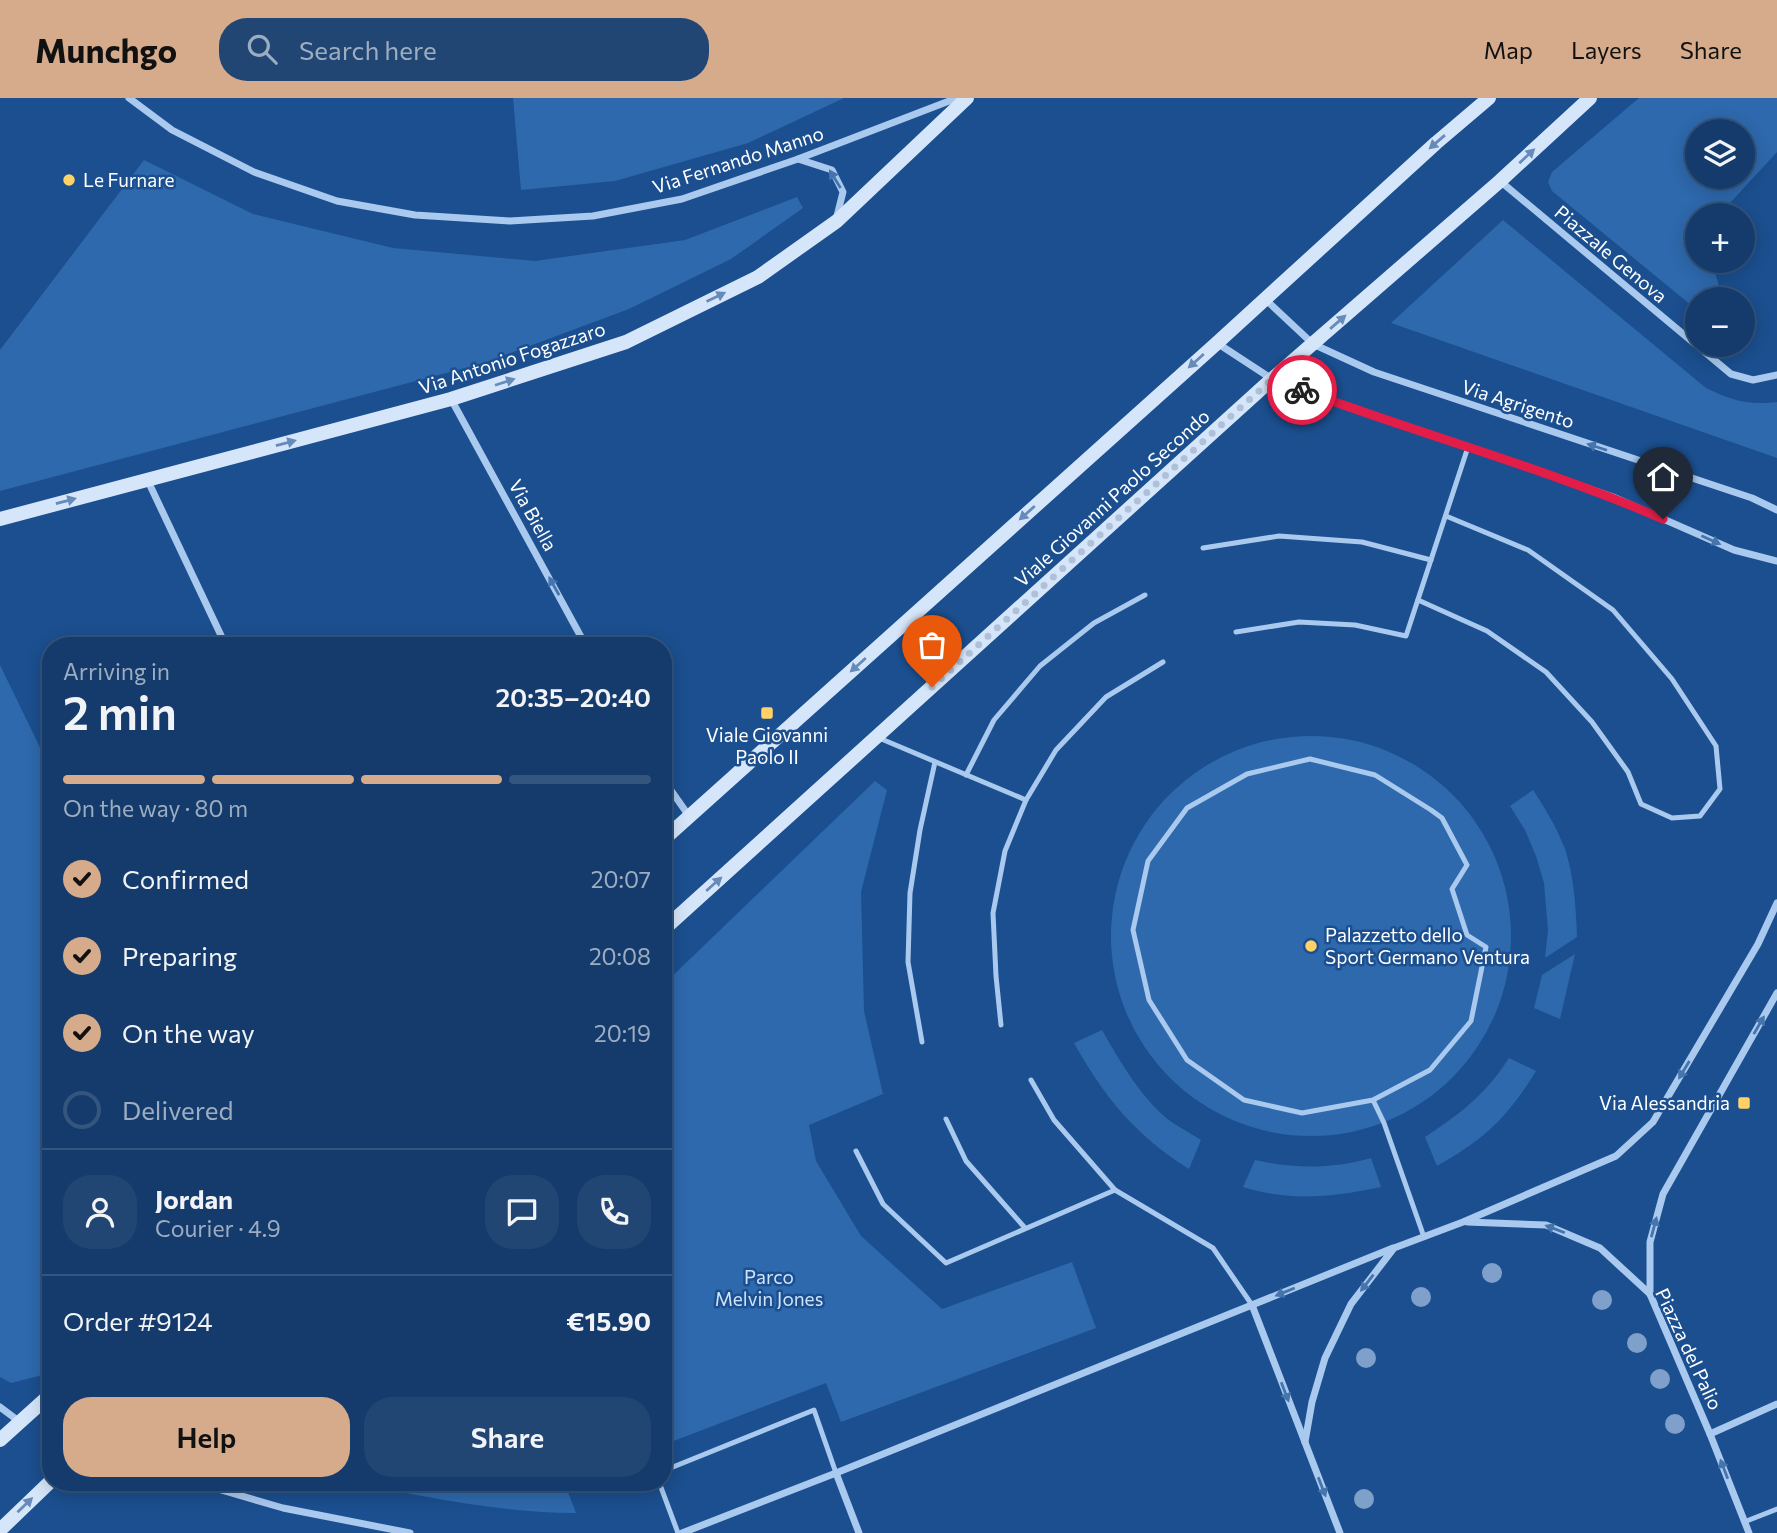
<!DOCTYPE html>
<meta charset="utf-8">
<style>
:root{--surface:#143b6b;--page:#214673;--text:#f1f3f6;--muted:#9dadc1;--line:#33557e;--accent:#d6ab8b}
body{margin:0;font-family:Commissioner,sans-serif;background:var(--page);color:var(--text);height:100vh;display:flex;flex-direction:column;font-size:26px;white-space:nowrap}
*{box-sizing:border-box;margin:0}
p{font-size:23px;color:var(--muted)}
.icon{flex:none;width:38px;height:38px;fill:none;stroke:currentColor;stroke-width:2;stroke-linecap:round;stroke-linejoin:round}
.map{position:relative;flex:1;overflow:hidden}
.side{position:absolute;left:42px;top:539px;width:630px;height:854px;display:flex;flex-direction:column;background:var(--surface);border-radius:28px;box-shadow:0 4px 18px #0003,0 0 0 2px var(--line)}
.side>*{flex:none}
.controls{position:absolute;left:1685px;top:21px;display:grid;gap:14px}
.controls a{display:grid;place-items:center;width:70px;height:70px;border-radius:50%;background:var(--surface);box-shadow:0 4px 18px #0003,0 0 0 2px var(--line);font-size:35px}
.pin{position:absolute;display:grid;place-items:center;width:60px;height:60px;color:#fff;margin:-72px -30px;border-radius:50% 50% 50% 0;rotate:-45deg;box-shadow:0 0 7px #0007}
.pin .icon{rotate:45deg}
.courier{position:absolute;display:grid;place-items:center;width:70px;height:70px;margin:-35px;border:5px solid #e11d48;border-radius:50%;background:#fff;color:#222;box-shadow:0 2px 9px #0007}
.headline em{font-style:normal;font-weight:600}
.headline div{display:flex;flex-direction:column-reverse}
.headline{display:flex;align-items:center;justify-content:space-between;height:119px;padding:0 21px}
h1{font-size:46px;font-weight:600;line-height:52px}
.bar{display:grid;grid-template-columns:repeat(4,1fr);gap:10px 7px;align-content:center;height:84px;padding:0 21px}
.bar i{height:9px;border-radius:5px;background:var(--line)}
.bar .current{background:var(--accent)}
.bar p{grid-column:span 4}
.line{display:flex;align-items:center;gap:18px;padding:0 21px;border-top:2px solid var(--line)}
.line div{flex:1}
.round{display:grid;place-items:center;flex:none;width:74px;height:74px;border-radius:28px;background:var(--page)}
ol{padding:0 21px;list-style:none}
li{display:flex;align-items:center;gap:21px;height:77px}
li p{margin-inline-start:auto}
li .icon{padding:7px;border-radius:50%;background:var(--accent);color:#111;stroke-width:4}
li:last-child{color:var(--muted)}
li i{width:38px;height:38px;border:4px solid var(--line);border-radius:50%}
.action{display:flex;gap:14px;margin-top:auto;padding:14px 21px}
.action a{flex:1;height:80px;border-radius:28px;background:var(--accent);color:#111;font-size:28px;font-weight:600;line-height:80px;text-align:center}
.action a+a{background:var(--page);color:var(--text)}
header{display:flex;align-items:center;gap:42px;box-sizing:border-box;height:98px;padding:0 35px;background:var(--accent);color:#111}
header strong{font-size:33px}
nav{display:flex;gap:38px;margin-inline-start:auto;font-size:24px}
.search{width:490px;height:63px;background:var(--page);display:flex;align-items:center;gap:18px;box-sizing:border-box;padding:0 24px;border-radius:28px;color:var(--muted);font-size:26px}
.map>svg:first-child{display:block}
.green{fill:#2e69ad;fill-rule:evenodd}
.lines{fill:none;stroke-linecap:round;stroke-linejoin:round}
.lane{stroke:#a9c9ee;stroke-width:5}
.street{stroke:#a9c9ee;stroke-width:7}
.secondary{stroke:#d6e6fa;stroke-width:14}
.tree{fill:#7ea0ca}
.oneway{fill:#668bba}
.oneway2{fill:#4674ac}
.done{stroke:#afc1d8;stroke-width:7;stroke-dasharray:0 12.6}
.route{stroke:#e11d48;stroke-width:9}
.poi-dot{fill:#ffd166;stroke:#1b4f8f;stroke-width:2.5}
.labels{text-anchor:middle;stroke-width:5;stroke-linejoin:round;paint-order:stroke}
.street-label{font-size:19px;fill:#fff;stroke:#1b4f8f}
.poi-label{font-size:19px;fill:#fff;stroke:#1b4f8f;text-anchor:start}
.park-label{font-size:19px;fill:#cfe3fa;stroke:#1b4f8f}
</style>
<header>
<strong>Munchgo</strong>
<div class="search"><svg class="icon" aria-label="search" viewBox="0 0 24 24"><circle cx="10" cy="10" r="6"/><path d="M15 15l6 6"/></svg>Search here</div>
<nav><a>Map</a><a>Layers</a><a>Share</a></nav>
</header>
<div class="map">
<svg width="1777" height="1435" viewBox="0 0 1777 1435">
<rect width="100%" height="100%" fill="#1b4f8f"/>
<g class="green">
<polygon points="513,0 844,0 748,45 615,83 521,92"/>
<path d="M 1639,0 L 1777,0 L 1777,54 L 1730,105 L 1724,117 L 1698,117 L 1698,163 L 1713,163 L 1713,168 L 1723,201 L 1698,201 L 1697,212 L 1552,93 L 1548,84 L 1552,74 ZM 1698,33 L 1743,33 L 1743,79 L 1698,79 Z"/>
<polygon points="144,62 253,116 393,150 535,163 685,142 797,99 803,110 731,161 629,211 484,265 0,393 0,252"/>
<path d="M 1503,122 L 1706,290 C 1733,303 1747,307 1777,304 L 1777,360 L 1391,225 Z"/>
<polygon points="0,567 51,672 51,1266 39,1278 11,1285 0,1279"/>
<circle cx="1311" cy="838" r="200"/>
<polygon points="875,683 887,692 861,794 864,913 883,996 809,1027 816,1063 861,1138 942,1211 1072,1164 1096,1230 841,1324 826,1285 663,1347 663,887"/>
<path d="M 1533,692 C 1545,710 1557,730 1565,751 C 1574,779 1576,809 1577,839 L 1545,860 L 1548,832 L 1544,785 L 1536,758 L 1525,732 L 1510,708 Z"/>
<polygon points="1575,856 1560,921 1534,910 1542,877"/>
<path d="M 1102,932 C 1119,962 1144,1005 1173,1025 C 1182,1031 1192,1036 1201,1042 L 1189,1071 C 1136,1038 1104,999 1074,945 Z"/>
<path d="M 1509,960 L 1536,973 C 1507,1020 1485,1041 1437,1068 L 1425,1039 C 1460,1016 1486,996 1509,960 Z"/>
<path d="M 1371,1060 L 1381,1089 C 1333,1099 1291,1104 1243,1089 L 1255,1062 C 1294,1071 1333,1071 1371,1060 Z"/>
<path d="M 349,1384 L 568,1384 L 565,1386 L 576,1415 C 499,1415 423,1398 349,1384 Z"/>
</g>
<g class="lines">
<g class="lane">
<polyline points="1203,450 1279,438 1362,444 1431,462"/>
<polyline points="1418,502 1487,533 1546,574 1592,624 1628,674 1641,706 1672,720 1700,718 1720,691 1716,648 1672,581 1613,512 1528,452 1446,418"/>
<polyline points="1236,534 1299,524 1355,527 1406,538 1468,349"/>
<polyline points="879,640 1026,702"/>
<polyline points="966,677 994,622 1040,568 1094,525 1145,497"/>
<polyline points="1001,927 996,878 993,815 1005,753 1026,702 1056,652 1106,599 1163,564"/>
<polyline points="922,944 908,864 910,795 920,732 935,664"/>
<polyline points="1031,982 1054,1022 1115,1092"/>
<polyline points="1373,1002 1302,1015 1244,1002 1187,962 1149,902 1133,832 1148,763 1187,710 1247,676 1310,661 1375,677 1431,712 1442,720 1467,767 1452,791 1467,837 1486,849 1471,923 1430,972 1373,1002 1384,1025 1424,1139"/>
<polyline points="946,1021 966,1063 1025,1130"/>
<polyline points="856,1053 883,1106 946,1165 1115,1092 1213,1150 1252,1207"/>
<polyline points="663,1373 814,1312 836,1375"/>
<polyline points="659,1384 678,1435"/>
<polyline points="1744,1424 1777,1411"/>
</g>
<g class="street">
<polyline points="129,0 172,32 254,74 337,103 415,117 510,123 593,118 682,101 798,61 957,0"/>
<polyline points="798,61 832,72 843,94 837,118"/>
<polyline points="1500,83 1731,276 1753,282 1777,277"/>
<polyline points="1265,201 1313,246 1374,274 1752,400 1777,412"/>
<polyline points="1217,245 1272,281 1359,313 1468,349 1613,399 1734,452 1777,463"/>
<polyline points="451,301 586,548"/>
<polyline points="147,381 226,548"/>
<polyline points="663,681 689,718"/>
<polyline points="1467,1124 1546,1127 1600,1150 1650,1196 1710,1336 1749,1435"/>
<polyline points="1650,1196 1650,1144 1663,1096 1777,895"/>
<polyline points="1252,1207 1340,1435"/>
<polyline points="0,1309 20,1324"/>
<polyline points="1710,1336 1777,1306"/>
<polyline points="1305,1344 1312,1304 1325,1260 1351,1206 1394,1150 1463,1124 1616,1058 1653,1024 1758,846 1777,805"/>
<polyline points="836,1375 1393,1150"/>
<polyline points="194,1384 283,1410 410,1435"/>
<polyline points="682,1435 836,1375 859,1435"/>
</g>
<g class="secondary">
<polyline points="0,421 451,301 626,244 758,179 837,123 967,0"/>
<polyline points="663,742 1217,245 1436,45 1489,0"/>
<polyline points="663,832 1272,281 1500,83 1590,0"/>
<polyline points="0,1342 51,1296"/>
<polyline points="0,1432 51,1383"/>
</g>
</g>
<g class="tree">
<circle cx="1492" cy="1175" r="10"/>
<circle cx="1421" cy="1199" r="10"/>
<circle cx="1602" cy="1202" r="10"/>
<circle cx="1637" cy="1245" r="10"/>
<circle cx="1366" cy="1260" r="10"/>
<circle cx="1660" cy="1281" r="10"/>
<circle cx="1675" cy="1326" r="10"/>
<circle cx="1364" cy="1401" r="10"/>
</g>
<defs><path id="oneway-solid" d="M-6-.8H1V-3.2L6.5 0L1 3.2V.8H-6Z" transform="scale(1.75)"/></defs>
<g class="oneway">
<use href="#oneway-solid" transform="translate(1437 44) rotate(139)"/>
<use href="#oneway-solid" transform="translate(1527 58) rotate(-43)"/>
<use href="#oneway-solid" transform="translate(716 199) rotate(-26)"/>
<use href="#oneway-solid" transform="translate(1338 224) rotate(-41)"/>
<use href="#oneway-solid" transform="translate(1196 263) rotate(138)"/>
<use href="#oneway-solid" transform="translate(505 284) rotate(-18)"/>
<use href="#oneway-solid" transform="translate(286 345) rotate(-15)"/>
<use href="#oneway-solid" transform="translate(66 403) rotate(-15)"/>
<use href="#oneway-solid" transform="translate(1027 415) rotate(138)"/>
<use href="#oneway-solid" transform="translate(858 567) rotate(138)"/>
<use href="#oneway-solid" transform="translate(714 786) rotate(-42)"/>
<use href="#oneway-solid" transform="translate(25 1407) rotate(-44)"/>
</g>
<g class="oneway2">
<use href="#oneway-solid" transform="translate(835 81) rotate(-122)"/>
<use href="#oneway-solid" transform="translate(1597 349) rotate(-162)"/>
<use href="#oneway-solid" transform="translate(1711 442) rotate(24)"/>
<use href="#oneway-solid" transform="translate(554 488) rotate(-119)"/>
<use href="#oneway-solid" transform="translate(1759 927) rotate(-60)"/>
<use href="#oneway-solid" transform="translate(1684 972) rotate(121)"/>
<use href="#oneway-solid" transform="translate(1654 1129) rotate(-75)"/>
<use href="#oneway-solid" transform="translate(1555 1131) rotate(-159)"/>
<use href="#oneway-solid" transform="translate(1367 1185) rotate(128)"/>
<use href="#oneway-solid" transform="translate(1285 1194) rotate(158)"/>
<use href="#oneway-solid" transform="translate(1285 1294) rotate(69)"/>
<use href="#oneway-solid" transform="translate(1724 1371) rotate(-111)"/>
<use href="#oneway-solid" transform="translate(1322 1389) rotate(69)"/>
</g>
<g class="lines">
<polyline class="done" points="932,589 1272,281 1302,292"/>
<path class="route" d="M 1302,292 C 1422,337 1546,370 1663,421"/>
</g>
<g class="poi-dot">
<circle cx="69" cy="82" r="7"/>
<rect x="760" y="608" width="14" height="14" rx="3.5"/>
<circle cx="1311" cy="848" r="7"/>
<rect x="1737" y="998" width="14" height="14" rx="3.5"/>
</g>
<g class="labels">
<g class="street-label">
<text transform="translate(738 62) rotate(-18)" y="7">Via Fernando Manno</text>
<text transform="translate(1611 156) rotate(40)" y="7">Piazzale Genova</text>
<text transform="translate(512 260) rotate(-18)" y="7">Via Antonio Fogazzaro</text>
<text transform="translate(1518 306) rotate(18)" y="7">Via Agrigento</text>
<text transform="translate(1112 400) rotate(-42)" y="7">Viale Giovanni Paolo Secondo</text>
<text transform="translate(533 417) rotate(61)" y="7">Via Biella</text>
<text transform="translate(1689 1251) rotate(65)" y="7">Piazza del Palio</text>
</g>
<g class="poi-label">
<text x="83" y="89">Le Furnare</text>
<text x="767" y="644" text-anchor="middle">Viale Giovanni<tspan x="767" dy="22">Paolo II</tspan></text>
<text x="1325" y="844">Palazzetto dello<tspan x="1325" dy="22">Sport Germano Ventura</tspan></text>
<text x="1730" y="1012" text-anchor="end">Via Alessandria</text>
</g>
<g class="park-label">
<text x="769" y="1186">Parco<tspan x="769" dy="22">Melvin Jones</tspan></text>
</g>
</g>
</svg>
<div class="controls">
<a><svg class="icon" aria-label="layers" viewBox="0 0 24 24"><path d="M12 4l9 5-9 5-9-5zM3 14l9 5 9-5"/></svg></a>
<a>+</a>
<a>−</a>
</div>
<div class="pin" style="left:932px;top:589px;background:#ea580c"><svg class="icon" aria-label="bag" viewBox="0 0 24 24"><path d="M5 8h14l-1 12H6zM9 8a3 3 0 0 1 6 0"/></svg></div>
<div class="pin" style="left:1663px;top:421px;background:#1f2937"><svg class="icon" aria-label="home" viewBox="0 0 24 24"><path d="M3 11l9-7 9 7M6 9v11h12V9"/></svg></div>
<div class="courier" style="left:1302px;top:292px"><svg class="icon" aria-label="bike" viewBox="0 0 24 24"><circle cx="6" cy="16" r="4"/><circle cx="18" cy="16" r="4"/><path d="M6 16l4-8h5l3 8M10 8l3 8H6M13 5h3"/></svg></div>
<section class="side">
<div class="headline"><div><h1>2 min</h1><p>Arriving in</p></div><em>20:35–20:40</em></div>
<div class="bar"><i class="current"></i><i class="current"></i><i class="current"></i><i></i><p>On the way · 80 m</p></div>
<ol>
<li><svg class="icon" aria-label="check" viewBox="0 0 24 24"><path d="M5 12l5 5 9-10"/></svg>Confirmed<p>20:07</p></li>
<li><svg class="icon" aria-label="check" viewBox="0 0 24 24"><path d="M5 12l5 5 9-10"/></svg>Preparing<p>20:08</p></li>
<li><svg class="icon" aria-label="check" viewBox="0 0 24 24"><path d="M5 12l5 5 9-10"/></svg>On the way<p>20:19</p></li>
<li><i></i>Delivered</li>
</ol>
<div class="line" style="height:126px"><a class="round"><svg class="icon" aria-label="person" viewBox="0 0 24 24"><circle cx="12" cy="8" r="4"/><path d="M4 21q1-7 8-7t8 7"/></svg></a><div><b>Jordan</b><p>Courier · 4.9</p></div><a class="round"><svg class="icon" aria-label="chat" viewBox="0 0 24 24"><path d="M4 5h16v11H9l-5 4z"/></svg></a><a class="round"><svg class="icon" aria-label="phone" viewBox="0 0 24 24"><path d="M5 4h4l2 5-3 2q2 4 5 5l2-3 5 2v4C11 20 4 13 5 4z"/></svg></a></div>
<div class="line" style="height:91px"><div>Order #9124</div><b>€15.90</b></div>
<div class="action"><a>Help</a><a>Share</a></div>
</section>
</div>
